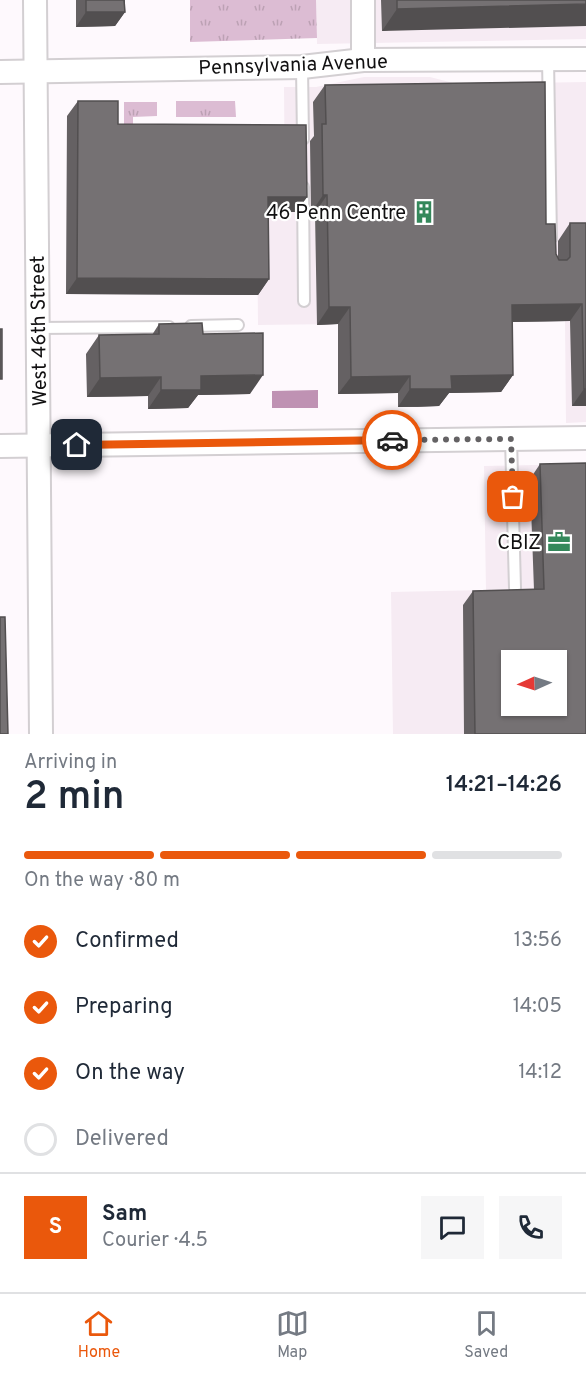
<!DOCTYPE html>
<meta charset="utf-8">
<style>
:root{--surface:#fff;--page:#f6f6f7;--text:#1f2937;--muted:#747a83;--line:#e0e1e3;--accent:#ea580c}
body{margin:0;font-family:Overpass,sans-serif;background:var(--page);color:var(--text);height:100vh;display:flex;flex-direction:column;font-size:22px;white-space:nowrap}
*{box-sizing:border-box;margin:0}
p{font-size:20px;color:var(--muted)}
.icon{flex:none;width:33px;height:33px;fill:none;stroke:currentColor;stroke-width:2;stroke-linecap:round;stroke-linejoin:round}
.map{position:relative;height:734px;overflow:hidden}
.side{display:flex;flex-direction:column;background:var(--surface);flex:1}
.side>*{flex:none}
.needle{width:39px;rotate:267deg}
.controls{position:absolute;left:501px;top:650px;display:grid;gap:12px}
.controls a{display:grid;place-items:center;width:66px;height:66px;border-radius:0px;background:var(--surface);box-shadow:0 2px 4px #0004;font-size:30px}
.pin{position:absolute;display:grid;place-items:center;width:51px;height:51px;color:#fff;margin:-26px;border-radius:12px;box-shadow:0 3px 9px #0006}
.courier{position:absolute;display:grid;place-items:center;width:60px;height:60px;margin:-30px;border:4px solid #ea580c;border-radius:50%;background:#fff;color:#222;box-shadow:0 2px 8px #0007}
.summary em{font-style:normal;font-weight:600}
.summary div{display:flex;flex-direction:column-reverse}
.summary{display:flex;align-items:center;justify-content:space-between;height:102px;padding:0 24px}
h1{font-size:39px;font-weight:600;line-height:45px}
.bar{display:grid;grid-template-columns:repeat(4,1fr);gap:9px 6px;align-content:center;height:72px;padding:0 24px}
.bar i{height:8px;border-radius:4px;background:var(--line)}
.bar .current{background:var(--accent)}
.bar p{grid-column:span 4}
.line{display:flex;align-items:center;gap:15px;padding:0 24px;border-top:2px solid var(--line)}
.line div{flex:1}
.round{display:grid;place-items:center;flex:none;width:63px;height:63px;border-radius:0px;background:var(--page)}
ol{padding:0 24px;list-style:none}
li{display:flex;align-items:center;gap:18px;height:66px}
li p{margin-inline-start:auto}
li .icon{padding:6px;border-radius:50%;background:var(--accent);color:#fff;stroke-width:4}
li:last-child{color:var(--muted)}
li i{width:33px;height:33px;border:3px solid var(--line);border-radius:50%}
.dock{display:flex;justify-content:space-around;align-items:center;height:84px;border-top:2px solid var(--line);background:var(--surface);font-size:16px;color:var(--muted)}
.dock a{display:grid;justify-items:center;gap:3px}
.dock .current{color:var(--accent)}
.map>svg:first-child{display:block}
.built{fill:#f6ebf3;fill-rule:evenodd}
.grass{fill:url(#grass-tufts)}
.water{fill:#bf92b3}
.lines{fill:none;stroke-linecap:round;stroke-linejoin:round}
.service-casing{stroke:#d3cfd2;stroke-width:14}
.minor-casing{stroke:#d3cfd2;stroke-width:26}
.service{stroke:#fff;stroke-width:10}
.minor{stroke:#fff;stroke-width:22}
.wall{fill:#656163}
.shaded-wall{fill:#524f50}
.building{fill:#757173;stroke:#524f50;stroke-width:1.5;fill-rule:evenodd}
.done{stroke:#646264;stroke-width:6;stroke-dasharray:0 10.8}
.route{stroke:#ea580c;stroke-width:8}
.labels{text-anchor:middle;stroke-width:4.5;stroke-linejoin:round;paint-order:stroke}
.street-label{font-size:20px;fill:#111011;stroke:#fff}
.poi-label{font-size:20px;fill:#111011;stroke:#fff;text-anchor:end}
</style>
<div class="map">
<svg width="586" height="734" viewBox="0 0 586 734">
<defs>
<pattern id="grass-tufts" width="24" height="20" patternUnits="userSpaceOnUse" patternTransform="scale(1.5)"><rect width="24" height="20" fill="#dcbcd3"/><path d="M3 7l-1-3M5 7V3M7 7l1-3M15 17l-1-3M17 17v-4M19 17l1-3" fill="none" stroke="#bca1b4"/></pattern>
</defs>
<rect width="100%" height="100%" fill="#fef9fd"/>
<g class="built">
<polygon points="316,0 586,0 586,39 317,44"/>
<polygon points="364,77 430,77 457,84 586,82 586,422 566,423 565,321 258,325 257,212 285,212 284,87 316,87"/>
<path d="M 586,464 L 586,734 L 393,734 L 391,592 L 486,590 L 484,466 ZM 512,660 L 556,660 L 556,705 L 512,705 Z"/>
</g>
<g class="grass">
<polygon points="190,0 316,0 317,38 190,42"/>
<polygon points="176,101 235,101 236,117 176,117"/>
<polygon points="124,102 157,102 157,116 133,117 133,140 124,126"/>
</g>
<polygon class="water" points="318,390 318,408 272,408 272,391"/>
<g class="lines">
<g class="service-casing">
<g id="service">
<polyline points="548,59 551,238"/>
<polyline points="302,67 303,139"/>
<polyline points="303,187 304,301"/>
<polyline points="191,326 238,325"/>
<polyline points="37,328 169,327"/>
<polyline points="511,439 515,588"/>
</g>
</g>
<g class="minor-casing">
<g id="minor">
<polyline points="35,0 41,734"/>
<polyline points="363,60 363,0"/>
<polyline points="0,72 302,67 363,60 586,59"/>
<polyline points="0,446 586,438"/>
</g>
</g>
<use href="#service" class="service"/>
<use href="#minor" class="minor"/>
</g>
<g class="wall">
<polygon points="76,0 125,0 125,12 115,26 76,27"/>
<polygon points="381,0 586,0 382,31"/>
<polygon points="325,85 546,224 556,254 558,258 558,241 570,223 586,223 586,406 572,406 570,321 513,322 513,375 501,392 449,393 439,406 418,407 398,407 398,393 338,394 338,324 317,325 315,213 311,213 310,141 314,136 313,102"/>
<polygon points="78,101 118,124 307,197 296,212 268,212 269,279 258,295 66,294 67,116"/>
<polygon points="159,324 203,334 250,394 198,395 188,408 148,409 148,396 87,397 86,354 99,335 152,335"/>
<polygon points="540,464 586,734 464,734 463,605 473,591 534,590 530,479"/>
</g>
<g class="shaded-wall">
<polygon points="586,4 586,26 382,31 397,9"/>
<polygon points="86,12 125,12 115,26 76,27"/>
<polygon points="323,195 327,195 315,213 311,213"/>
<polygon points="268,197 307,197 296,212 257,212"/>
<polygon points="77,278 269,279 258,295 66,294"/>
<polygon points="582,304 570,321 500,322 512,305"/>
<polygon points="329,307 350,307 338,324 317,325"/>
<polygon points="263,375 250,394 198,395 188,408 148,409 161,390 201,376"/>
<polygon points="513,375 501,392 449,393 439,406 398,407 410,389 451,376"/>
<polygon points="410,376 398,393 338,394 351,377"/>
<polygon points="161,377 148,396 87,397 100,378"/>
<polygon points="584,389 586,389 586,406 572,406"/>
</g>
<g class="building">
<polygon points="86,0 124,0 125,12 86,12"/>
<polygon points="397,0 586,0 586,4 397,9"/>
<polygon points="545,82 546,224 555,224 556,254 559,260 567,260 570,257 570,223 586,223 586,389 584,389 582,304 512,305 513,375 451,376 452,389 410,389 410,376 351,377 350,307 329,307 327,195 323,195 322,124 326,124 325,85"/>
<polygon points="78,101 118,101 118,124 306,125 307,197 268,197 269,279 77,278"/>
<polygon points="202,323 203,334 263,333 263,375 201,376 201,390 161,390 161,377 100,378 99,335 159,334 159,324"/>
<rect x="0" y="329" width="2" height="50"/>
<path d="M 586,463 L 586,734 L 475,734 L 473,591 L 544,589 L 540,464 ZM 512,660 L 556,660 L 556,705 L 512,705 Z"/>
<polygon points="0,617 5,617 8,734 0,734"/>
</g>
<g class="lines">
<polyline class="done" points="392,440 511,439 513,497"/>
<polyline class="route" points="77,445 392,440"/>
</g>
<defs>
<g id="building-bare" transform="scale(1.8)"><path d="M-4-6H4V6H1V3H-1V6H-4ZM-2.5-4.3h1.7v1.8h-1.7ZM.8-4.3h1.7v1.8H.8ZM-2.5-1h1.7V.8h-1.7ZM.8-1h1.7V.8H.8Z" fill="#34885b" stroke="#fff" stroke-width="2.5" paint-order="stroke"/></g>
<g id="office-bare" transform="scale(1.8)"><path d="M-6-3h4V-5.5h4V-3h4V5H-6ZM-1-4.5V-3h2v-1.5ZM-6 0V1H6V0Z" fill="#34885b" stroke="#fff" stroke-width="2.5" paint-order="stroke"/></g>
</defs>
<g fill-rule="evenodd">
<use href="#building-bare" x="424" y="212"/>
<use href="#office-bare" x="559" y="542"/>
</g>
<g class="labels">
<g class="street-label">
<text transform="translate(293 64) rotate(-2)" y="7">Pennsylvania Avenue</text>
<text transform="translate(38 331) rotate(-91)" y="7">West 46th Street</text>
</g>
<g class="poi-label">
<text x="406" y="219">46 Penn Centre</text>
<text x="541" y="549">CBIZ</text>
</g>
</g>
</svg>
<div class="controls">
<a><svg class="needle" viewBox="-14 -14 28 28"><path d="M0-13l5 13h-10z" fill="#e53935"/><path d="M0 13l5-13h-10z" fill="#747a83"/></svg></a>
</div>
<div class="pin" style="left:513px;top:497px;background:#ea580c"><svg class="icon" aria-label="bag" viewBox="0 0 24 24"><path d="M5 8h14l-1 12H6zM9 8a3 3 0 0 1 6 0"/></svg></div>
<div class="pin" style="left:77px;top:445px;background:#1f2937"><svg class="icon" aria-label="home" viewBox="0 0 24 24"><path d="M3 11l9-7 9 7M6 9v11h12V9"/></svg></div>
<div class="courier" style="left:392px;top:440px"><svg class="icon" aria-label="car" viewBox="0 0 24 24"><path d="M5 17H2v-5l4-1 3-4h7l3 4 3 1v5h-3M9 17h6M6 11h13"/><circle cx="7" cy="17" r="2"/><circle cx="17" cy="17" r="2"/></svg></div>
</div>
<section class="side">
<div class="summary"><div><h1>2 min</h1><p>Arriving in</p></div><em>14:21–14:26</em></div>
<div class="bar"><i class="current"></i><i class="current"></i><i class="current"></i><i></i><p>On the way · 80 m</p></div>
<ol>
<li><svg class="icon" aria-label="check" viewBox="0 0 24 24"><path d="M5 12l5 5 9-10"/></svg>Confirmed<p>13:56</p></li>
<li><svg class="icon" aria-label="check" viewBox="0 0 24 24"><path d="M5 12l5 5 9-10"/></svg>Preparing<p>14:05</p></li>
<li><svg class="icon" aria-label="check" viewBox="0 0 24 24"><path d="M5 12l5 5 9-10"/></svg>On the way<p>14:12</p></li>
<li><i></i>Delivered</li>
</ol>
<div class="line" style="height:108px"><b class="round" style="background:var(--accent);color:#fff">S</b><div><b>Sam</b><p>Courier · 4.5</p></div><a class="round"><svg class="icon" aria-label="chat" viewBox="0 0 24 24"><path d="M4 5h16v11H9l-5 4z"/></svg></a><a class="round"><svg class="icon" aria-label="phone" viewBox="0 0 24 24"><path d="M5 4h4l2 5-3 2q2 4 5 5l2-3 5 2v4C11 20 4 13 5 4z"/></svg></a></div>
</section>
<nav class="dock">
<a class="current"><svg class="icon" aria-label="home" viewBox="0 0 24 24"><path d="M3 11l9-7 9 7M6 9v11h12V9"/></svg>Home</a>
<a><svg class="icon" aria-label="map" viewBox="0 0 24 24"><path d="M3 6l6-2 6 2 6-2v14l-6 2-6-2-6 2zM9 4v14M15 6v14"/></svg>Map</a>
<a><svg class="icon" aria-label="saved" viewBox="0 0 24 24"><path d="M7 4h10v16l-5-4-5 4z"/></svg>Saved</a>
</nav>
